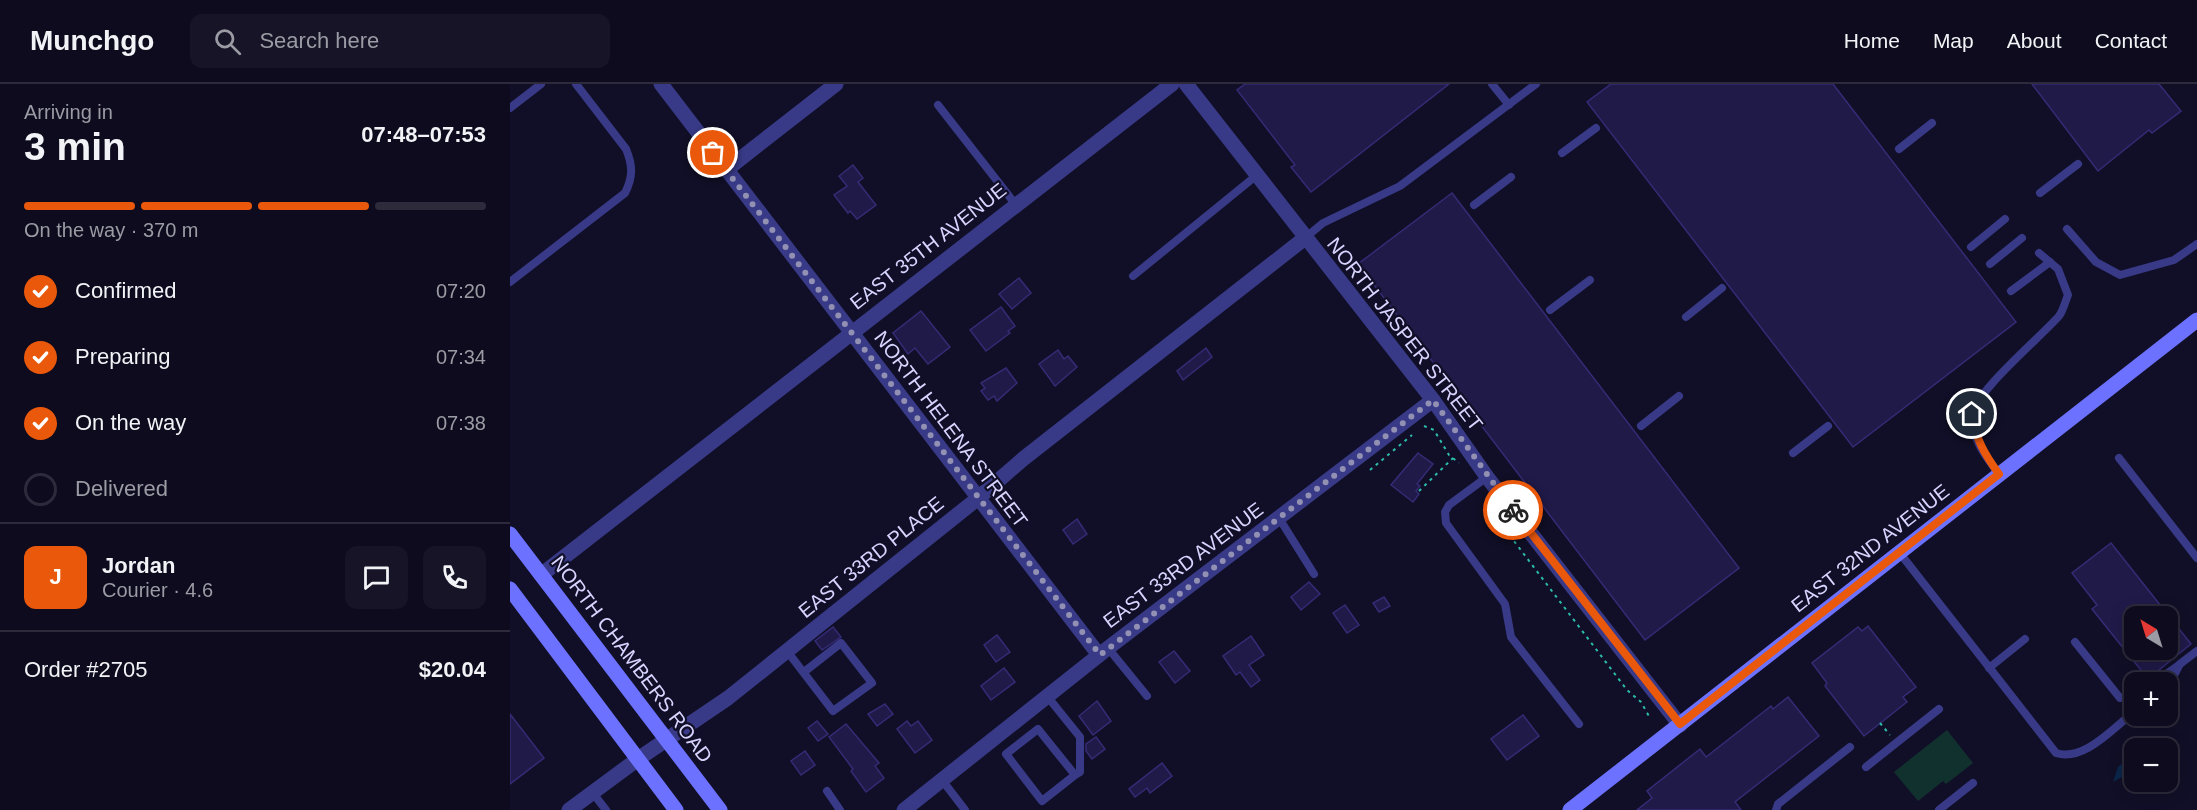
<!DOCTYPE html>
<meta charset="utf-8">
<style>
:root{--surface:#0d0b1d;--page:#161426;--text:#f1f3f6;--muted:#9a9ba4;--line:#2d2b3b;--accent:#ea580c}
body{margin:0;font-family:Helvetica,sans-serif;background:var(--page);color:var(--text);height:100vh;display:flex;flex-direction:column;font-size:22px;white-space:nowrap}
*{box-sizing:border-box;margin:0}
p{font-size:20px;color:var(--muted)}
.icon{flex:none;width:33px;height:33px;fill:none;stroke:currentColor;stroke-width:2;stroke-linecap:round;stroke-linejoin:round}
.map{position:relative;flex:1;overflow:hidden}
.panel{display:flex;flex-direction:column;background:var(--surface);width:510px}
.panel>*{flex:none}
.needle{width:39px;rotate:322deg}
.tools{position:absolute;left:1614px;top:522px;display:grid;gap:12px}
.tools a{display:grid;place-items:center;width:54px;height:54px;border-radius:12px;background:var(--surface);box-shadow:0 3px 15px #0003,0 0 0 2px var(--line);font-size:30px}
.pin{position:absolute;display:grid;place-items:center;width:51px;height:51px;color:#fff;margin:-26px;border:3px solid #fff;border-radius:50%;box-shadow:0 2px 6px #0007}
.courier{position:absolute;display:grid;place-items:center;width:60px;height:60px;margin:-30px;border:4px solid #ea580c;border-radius:50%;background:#fff;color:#222;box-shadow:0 2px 8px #0007}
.summary em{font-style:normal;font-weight:700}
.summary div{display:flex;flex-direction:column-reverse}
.summary{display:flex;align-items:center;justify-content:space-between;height:102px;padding:0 24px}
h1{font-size:39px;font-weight:700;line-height:45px}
.bar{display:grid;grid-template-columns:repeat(4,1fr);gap:9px 6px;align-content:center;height:72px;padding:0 24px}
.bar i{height:8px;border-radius:4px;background:var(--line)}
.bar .selected{background:var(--accent)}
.bar p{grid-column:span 4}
.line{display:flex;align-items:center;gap:15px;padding:0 24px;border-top:2px solid var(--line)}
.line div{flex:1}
.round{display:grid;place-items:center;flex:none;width:63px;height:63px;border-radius:12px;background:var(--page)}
ol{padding:0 24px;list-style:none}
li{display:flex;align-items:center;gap:18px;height:66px}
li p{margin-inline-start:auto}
li .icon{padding:6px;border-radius:50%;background:var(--accent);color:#fff;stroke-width:4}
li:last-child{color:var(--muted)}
li i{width:33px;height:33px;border:3px solid var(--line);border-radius:50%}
header{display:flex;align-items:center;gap:36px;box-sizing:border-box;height:84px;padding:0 30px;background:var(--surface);border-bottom:2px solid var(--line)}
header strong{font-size:28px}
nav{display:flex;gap:33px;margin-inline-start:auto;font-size:21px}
.search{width:420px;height:54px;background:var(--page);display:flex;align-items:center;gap:15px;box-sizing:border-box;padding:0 21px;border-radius:12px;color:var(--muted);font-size:22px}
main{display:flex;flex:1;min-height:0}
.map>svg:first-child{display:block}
.green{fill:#11312e}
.water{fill:#0a264a}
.building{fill:#201a49;stroke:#352b75;stroke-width:1.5;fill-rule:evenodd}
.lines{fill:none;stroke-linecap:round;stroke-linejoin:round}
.path{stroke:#2bbcaa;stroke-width:2;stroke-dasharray:3 4.5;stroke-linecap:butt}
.lane{stroke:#383a87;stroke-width:8}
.street{stroke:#383a87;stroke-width:15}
.secondary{stroke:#6c72ff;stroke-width:15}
.done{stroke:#9290b3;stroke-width:6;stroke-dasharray:0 10.8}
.route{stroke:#ea580c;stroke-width:8}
.labels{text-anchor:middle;stroke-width:4.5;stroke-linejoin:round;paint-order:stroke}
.street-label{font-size:20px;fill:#d7d5ff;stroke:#110f27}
</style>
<header>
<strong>Munchgo</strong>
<div class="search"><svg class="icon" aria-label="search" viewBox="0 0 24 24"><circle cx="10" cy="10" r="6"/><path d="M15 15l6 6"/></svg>Search here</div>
<nav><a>Home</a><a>Map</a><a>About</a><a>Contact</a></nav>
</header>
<main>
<section class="panel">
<div class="summary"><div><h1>3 min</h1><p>Arriving in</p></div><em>07:48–07:53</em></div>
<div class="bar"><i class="selected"></i><i class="selected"></i><i class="selected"></i><i></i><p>On the way · 370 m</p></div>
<ol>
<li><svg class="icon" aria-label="check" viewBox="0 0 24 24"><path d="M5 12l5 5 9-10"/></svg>Confirmed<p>07:20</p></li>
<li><svg class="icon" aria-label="check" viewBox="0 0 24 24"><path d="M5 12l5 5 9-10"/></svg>Preparing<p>07:34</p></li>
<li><svg class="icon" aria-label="check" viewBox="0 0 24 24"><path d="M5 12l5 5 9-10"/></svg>On the way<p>07:38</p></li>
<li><i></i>Delivered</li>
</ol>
<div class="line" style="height:108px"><b class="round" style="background:var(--accent);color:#fff">J</b><div><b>Jordan</b><p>Courier · 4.6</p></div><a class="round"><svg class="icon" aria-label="chat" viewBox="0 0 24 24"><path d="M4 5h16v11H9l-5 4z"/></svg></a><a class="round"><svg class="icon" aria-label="phone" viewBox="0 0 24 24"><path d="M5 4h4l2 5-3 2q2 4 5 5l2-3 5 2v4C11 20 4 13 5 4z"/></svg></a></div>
<div class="line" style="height:78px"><div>Order #2705</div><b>$20.04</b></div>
</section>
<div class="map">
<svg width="1687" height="726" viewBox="0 0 1687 726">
<rect width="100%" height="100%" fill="#110f27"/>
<polygon class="green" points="1437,646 1463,679 1436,700 1433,697 1408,717 1384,688"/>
<polygon class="water" points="1624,671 1624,686 1603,698 1608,683"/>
<g class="building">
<polygon points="735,0 939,0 801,108 781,83 785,81 727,6"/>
<polygon points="1101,0 1323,0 1506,238 1343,363 1077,18"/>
<polygon points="1522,0 1649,0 1671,27 1642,49 1639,46 1588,87"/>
<polygon points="343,81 353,94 348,98 366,121 347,135 340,127 338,129 324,111 337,102 329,92"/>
<polygon points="942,109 1229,484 1135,556 848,180"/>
<polygon points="509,194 521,209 502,225 489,210"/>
<polygon points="491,223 505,242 498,247 500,249 476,267 460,246"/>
<polygon points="411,227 440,263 418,280 405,264 398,270 383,249"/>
<polygon points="696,264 702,273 673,296 667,287"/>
<polygon points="548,266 554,275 558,272 567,283 545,302 529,280"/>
<polygon points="496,284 507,299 487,317 484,312 478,316 471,307 475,304 471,299"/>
<polygon points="908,369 923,380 907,400 910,402 906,407 909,410 903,418 881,401"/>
<polygon points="567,435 577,450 563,460 553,446"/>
<path d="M 1601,459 L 1681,560 L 1638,595 L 1582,525 L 1587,521 L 1562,489 ZM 1624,532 L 1658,532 L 1658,566 L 1624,566 Z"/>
<polygon points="799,498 810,510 791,526 781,513"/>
<polygon points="874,513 880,522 869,528 863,519"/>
<polygon points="835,521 849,541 837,549 823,529"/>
<polygon points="1358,542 1406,603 1393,613 1397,618 1354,652 1315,602 1317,599 1302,579 1348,543 1352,547"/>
<polygon points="323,543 331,553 312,566 305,557"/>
<polygon points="487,551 500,568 486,578 474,561"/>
<polygon points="741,552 754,571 739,581 750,596 741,603 730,588 726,591 713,572"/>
<polygon points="664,567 680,587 665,599 649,578"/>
<polygon points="494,584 505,598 481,616 471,602"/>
<polygon points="1278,613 1309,652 1225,718 1231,726 1127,726 1142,714 1137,707 1190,665 1196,673 1261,622 1263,625"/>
<polygon points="587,617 601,637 583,651 569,632"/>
<polygon points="375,620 383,630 367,642 358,630"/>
<polygon points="0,630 34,674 0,700"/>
<polygon points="1013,631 1029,652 997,676 981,655"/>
<polygon points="307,637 318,650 308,657 298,644"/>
<polygon points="397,637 401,642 408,637 422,656 405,669 387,645"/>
<polygon points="336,640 369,679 365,682 374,694 356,708 341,687 343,685 319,653"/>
<polygon points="586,653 595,665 582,675 576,667 576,660"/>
<polygon points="295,667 305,681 291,691 281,677"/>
<polygon points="652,679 662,692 640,709 637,704 625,713 619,705"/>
</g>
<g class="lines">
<g class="path">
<polyline points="914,342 924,346 939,371 949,379"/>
<polyline points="860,386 902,351"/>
<polyline points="909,407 943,374"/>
<polyline points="984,426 988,436 1117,606 1131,618 1140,634"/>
<polyline points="1370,639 1380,651"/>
</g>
<g class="lane">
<polyline points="982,0 999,21"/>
<polyline points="428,21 506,121"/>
<polyline points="0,24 31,0"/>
<polyline points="1389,65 1422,39"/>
<polyline points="1052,69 1086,44"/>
<polyline points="1530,109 1568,80"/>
<polyline points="964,121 1001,93"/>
<polyline points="1557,145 1586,178 1610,191 1664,176 1687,160"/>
<polyline points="795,154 813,139 890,102 1026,0"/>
<polyline points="1461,163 1495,135"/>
<polyline points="1480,180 1512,154"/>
<polyline points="623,192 747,91"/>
<path d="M 0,198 L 115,109 C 123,93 123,82 116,65 L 66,0"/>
<polyline points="1501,207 1540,178"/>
<polyline points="1040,226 1080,196"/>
<polyline points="1176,233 1212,204"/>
<polyline points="1131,342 1169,312"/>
<polyline points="1283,369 1318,342"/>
<polyline points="1609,374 1687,474"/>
<path d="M 1489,390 C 1476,373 1462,355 1462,333 C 1462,310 1531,253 1549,232 C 1553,227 1555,218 1558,211 L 1548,185 L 1529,169"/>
<polyline points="977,393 939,421 935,428 936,439 995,520 1001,553 1069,640"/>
<polyline points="769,434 804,490"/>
<path d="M 1389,468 L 1546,669 C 1574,678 1603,644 1624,628"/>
<polyline points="1565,558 1610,614 1624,611"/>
<polyline points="598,564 637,612"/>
<polyline points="277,567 323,627 362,599 331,559 294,588"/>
<polyline points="1479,584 1515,555"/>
<polyline points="1645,598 1669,581"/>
<polyline points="1658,603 1670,580 1687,567"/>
<polyline points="537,612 570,653 570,688 565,691 532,717 496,670 528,645 565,691"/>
<polyline points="1356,683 1429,625"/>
<polyline points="432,696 455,726"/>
<polyline points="317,707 330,726"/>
<polyline points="82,708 96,726"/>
<polyline points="1266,726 1268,720 1340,663"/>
<polyline points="1429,726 1463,699"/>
</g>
<g class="street">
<polyline points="151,0 589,571"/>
<polyline points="676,0 923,316 977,393 1170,641"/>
<polyline points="216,86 326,0"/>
<polyline points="31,491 662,0"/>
<polyline points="59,726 128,675 218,614 467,415 513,375 795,154"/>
<polyline points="394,726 598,564 923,316"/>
</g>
<g class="secondary">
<polyline points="0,450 210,726"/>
<polyline points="0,505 166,726"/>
<polyline points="1060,726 1687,236"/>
</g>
</g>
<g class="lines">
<polyline class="done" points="203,69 590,571 923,316 1003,426"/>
<path class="route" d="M 1003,426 L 1170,640 L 1489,390 C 1475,371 1465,354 1462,330"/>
</g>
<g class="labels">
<g class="street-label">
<text transform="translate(418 162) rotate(-38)" y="7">EAST 35TH AVENUE</text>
<text transform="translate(895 250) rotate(52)" y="7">NORTH JASPER STREET</text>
<text transform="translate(441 345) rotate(53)" y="7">NORTH HELENA STREET</text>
<text transform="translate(1360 464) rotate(-38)" y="7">EAST 32ND AVENUE</text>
<text transform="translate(361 473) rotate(-39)" y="7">EAST 33RD PLACE</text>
<text transform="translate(673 481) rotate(-37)" y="7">EAST 33RD AVENUE</text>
<text transform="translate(122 575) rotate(53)" y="7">NORTH CHAMBERS ROAD</text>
</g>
</g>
</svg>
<div class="tools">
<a><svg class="needle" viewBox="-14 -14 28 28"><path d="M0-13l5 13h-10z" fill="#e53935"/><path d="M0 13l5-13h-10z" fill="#9a9ba4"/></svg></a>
<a>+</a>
<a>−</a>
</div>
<div class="pin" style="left:203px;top:69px;background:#ea580c"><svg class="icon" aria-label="bag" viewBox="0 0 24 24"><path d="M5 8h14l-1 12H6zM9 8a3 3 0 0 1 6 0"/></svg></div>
<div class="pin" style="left:1462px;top:330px;background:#1f2937"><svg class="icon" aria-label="home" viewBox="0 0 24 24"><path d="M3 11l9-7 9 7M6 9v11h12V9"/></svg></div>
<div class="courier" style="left:1003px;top:426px"><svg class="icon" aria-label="bike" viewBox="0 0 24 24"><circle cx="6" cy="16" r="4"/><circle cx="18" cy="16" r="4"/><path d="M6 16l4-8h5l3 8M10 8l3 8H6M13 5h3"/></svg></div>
</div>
</main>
